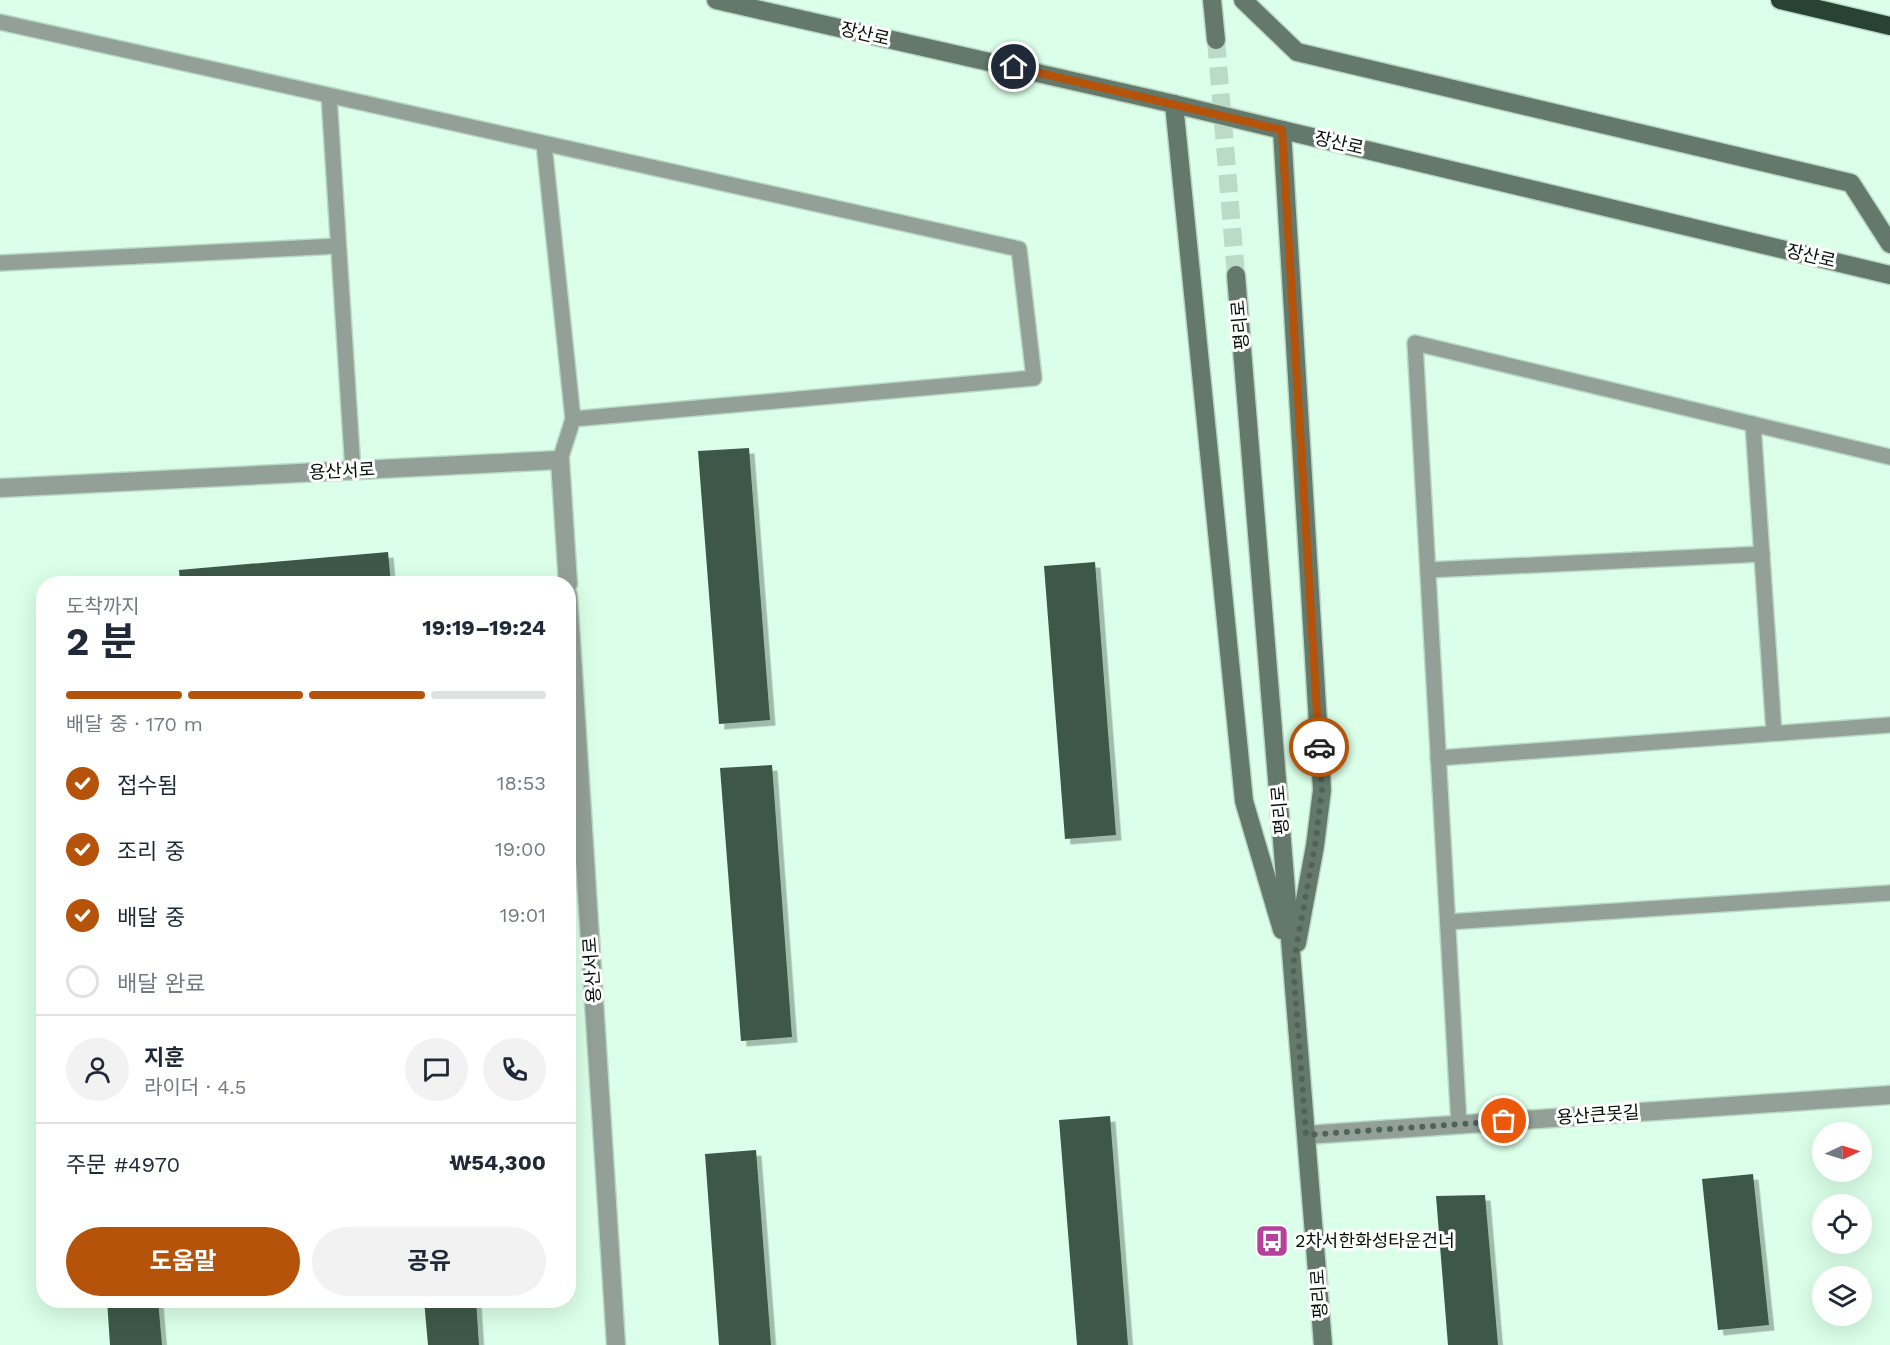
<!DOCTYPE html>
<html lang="ko">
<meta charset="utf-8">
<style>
:root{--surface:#fff;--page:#f2f2f3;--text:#1f2937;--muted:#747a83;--line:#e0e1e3;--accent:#b45309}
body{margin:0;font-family:"Work Sans","Noto Sans KR",sans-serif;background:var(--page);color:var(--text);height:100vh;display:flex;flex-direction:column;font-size:22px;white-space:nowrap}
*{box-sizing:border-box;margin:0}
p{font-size:20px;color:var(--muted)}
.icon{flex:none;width:33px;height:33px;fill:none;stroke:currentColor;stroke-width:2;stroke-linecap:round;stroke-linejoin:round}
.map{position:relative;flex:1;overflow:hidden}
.sheet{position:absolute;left:36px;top:576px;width:540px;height:732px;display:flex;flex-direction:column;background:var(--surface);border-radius:24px;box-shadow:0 6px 24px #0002}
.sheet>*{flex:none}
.needle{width:39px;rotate:86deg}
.controls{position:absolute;left:1812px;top:1122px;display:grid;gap:12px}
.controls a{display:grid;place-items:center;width:60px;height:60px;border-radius:50%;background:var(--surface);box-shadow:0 6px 24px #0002;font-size:30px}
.pin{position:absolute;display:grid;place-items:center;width:51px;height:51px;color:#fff;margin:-26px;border:3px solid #fff;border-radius:50%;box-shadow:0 2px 6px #0007}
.courier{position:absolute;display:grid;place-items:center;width:60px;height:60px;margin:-30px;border:4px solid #b45309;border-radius:50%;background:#fff;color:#222;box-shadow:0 2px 8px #0007}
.overview em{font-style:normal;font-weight:700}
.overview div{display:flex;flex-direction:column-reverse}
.overview{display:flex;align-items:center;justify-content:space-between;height:102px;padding:0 30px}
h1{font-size:39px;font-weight:700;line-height:45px}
.bar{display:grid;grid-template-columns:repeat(4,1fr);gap:9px 6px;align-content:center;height:72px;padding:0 30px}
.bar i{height:8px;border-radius:4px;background:var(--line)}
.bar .active{background:var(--accent)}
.bar p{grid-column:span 4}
.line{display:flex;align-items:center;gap:15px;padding:0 30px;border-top:2px solid var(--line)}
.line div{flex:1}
.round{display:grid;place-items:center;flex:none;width:63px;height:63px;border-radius:32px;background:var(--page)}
ol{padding:0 30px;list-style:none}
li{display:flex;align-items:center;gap:18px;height:66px}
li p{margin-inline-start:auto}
li .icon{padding:6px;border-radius:50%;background:var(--accent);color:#fff;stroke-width:4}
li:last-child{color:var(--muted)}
li i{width:33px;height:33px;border:3px solid var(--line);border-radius:50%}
.button{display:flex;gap:12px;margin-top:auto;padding:12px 30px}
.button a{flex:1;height:69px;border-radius:36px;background:var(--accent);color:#fff;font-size:24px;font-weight:700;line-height:69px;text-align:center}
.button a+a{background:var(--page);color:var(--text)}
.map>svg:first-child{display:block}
.building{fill:#3d5948;filter:url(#shadow)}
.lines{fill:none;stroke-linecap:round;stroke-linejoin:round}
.secondary-tunnel{stroke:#bbdbc6;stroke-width:18;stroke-dasharray:18 9;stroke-linecap:butt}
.lane-casing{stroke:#b9d9c4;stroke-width:18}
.street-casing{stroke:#b9d9c4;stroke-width:21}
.secondary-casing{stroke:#b9d9c4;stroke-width:21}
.highway-casing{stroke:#b9d9c4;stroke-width:21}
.lane{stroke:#93a097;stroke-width:15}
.street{stroke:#93a097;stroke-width:18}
.secondary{stroke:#64786b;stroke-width:18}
.highway{stroke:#284333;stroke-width:18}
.done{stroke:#4f6356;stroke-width:6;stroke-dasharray:0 10.8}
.route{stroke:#b45309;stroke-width:8}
.labels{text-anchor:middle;stroke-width:6;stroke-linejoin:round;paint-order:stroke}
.street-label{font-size:18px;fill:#040f08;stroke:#fff}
.poi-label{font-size:18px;fill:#040f08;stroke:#fff;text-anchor:start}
</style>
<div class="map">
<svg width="1890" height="1345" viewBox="0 0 1890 1345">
<defs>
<filter id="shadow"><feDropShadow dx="5.5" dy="5.5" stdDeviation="0" flood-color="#0004"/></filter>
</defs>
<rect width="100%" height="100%" fill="#dbffe8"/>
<g class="building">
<polygon points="749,448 770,720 719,724 698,451"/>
<polygon points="388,552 391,584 180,584 179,570"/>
<polygon points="1095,562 1116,835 1065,839 1044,566"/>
<polygon points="772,765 792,1037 741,1041 720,768"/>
<polygon points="1110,1116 1128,1345 1077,1345 1059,1120"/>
<polygon points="756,1150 771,1345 719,1345 705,1154"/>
<polygon points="1753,1174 1769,1325 1718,1330 1702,1179"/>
<polygon points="1485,1195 1498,1345 1448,1345 1436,1196"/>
<polygon points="107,1300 158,1300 162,1345 110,1345"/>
<polygon points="424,1300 476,1300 479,1345 428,1345"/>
</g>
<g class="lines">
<polyline class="secondary-tunnel" points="1216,40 1236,275"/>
<g class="lane-casing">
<g id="lane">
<polyline points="0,22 1019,249 1034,378 573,419 560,460"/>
<polyline points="329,96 353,471"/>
<polyline points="544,144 573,419"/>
<polyline points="0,263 338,246"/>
<polyline points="1753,424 1774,733"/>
<polyline points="1428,570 1762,554"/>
<polyline points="1438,758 1890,725"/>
<polyline points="1448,922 1890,893"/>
<polyline points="1459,1125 1415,343 1890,457"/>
</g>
</g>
<g class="street-casing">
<g id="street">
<polyline points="0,488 560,460 568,584"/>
<polyline points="568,595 616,1345"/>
<polyline points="1306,1135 1890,1095"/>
</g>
</g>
<g class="secondary-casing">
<g id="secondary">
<polyline points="716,0 1174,104 1890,275"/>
<polyline points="1212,0 1216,40"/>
<polyline points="1243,0 1297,52 1851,183 1890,244"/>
<polyline points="1174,104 1244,801 1282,930"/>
<polyline points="1282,130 1322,790 1315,846 1297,943"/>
<polyline points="1236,275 1323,1345"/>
</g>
</g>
<g class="highway-casing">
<polyline id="highway" points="1780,0 1890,26"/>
</g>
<use href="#lane" class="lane"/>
<use href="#street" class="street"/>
<use href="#secondary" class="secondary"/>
<use href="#highway" class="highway"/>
</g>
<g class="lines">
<polyline class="done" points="1319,747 1322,790 1315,846 1293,965 1306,1135 1504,1121"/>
<polyline class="route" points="1014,67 1282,130 1319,747"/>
</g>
<defs>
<g id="bus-square" transform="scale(1.725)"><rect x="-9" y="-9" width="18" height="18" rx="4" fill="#b5419a" stroke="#fff"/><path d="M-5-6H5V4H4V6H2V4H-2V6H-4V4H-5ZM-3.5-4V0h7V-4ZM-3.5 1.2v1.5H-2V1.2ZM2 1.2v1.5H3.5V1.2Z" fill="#fff"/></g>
</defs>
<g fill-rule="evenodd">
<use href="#bus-square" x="1272" y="1241"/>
</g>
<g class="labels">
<g class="street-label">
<text transform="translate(865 34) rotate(13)" y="6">장산로</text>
<text transform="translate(1339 143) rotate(13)" y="6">장산로</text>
<text transform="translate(1811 256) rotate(13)" y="6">장산로</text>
<text transform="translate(1240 325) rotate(-95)" y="6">평리로</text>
<text transform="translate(342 471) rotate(-3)" y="6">용산서로</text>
<text transform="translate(1280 810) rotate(-95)" y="6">평리로</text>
<text transform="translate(592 970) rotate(-94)" y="6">용산서로</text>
<text transform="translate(1598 1115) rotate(-4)" y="6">용산큰못길</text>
<text transform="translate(1319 1294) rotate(-94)" y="6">평리로</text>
</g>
<g class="poi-label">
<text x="1295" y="1247">2차서한화성타운건너</text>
</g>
</g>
</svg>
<div class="controls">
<a><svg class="needle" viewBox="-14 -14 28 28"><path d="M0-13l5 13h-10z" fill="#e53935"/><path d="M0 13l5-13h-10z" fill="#747a83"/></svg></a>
<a><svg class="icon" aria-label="locate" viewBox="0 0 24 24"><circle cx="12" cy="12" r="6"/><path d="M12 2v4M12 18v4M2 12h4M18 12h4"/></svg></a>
<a><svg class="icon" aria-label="layers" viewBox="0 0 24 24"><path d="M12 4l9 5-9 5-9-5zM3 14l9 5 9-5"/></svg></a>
</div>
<div class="pin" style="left:1504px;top:1121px;background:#ea580c"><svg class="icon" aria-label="bag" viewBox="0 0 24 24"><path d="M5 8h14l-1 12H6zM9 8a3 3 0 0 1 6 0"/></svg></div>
<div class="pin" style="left:1014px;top:67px;background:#1f2937"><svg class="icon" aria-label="home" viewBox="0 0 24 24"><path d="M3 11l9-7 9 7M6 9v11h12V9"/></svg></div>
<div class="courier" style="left:1319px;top:747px"><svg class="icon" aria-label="car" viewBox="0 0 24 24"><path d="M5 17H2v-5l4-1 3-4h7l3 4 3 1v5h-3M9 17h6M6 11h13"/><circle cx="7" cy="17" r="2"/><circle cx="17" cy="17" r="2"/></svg></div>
<section class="sheet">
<div class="overview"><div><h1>2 분</h1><p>도착까지</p></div><em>19:19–19:24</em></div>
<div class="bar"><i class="active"></i><i class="active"></i><i class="active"></i><i></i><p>배달 중 · 170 m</p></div>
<ol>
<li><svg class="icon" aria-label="check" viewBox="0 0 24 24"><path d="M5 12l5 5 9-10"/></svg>접수됨<p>18:53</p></li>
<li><svg class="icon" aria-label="check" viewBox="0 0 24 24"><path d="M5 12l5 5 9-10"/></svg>조리 중<p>19:00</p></li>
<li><svg class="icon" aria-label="check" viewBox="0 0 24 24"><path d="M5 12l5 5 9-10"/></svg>배달 중<p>19:01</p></li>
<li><i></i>배달 완료</li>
</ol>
<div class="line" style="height:108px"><a class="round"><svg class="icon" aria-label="person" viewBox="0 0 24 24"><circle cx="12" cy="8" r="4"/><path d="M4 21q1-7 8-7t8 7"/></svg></a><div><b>지훈</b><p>라이더 · 4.5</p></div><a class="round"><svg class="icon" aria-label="chat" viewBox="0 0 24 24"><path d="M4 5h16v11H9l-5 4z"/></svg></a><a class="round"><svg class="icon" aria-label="phone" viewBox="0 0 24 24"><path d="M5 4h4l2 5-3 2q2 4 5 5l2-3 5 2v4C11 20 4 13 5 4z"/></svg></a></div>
<div class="line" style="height:78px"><div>주문 #4970</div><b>₩54,300</b></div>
<div class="button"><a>도움말</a><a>공유</a></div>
</section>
</div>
